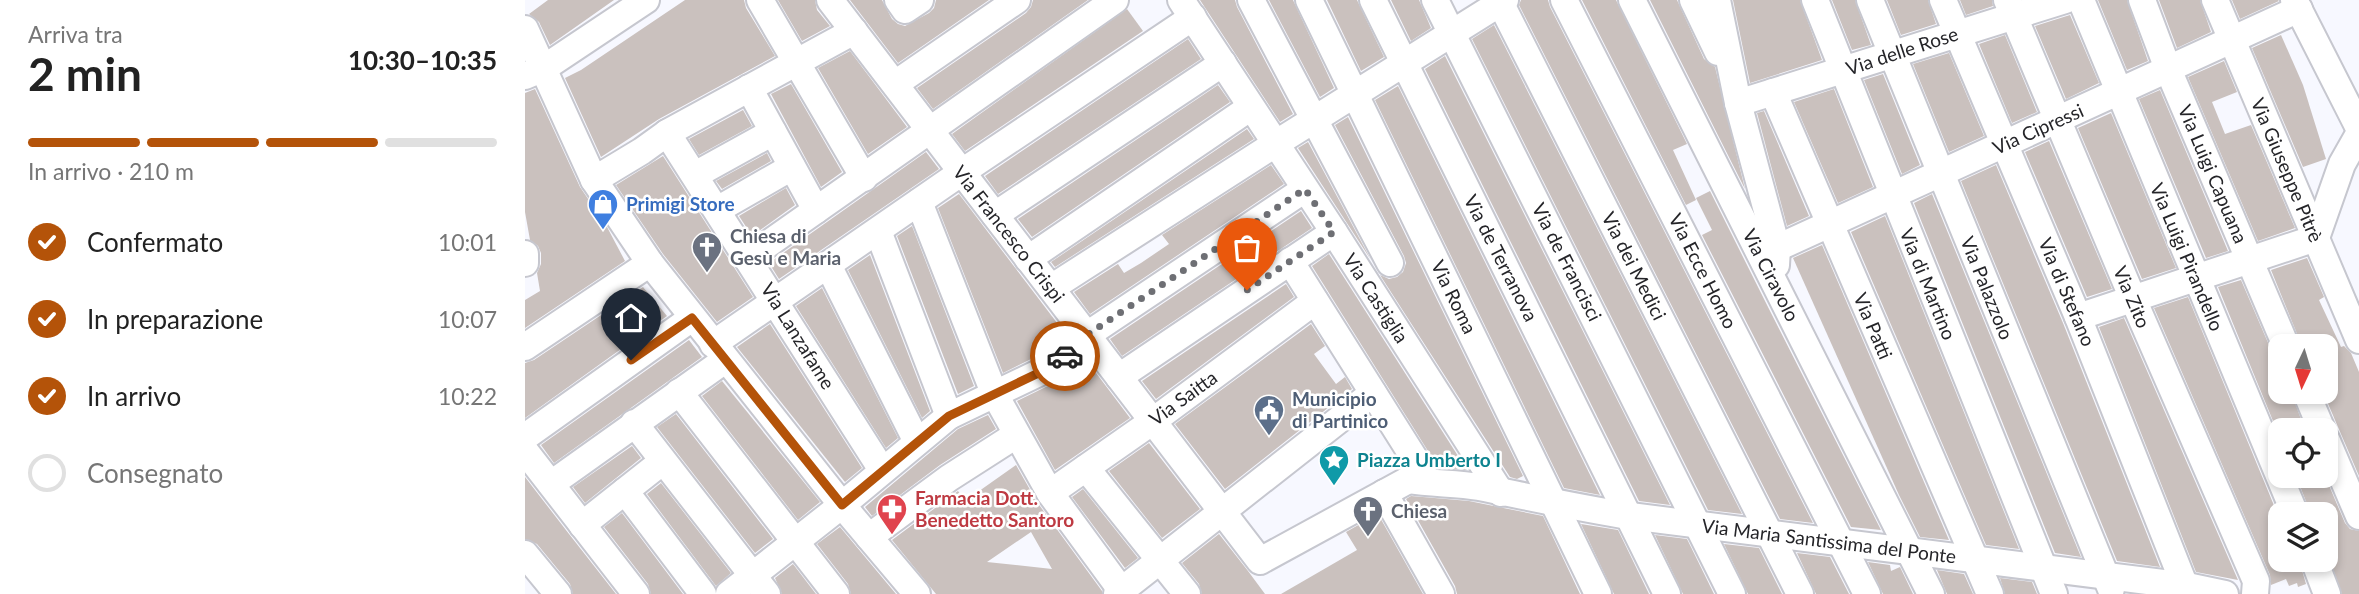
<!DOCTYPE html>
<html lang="it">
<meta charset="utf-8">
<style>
:root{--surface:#fff;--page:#f6f6f6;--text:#222;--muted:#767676;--line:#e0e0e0;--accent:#b45309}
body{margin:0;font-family:Lato,sans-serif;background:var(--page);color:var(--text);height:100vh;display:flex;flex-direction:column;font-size:26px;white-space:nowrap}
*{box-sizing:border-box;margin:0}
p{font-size:23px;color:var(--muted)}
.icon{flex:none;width:38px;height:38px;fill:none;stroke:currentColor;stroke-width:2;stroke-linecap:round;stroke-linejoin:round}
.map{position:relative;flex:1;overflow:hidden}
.side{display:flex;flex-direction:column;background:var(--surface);width:525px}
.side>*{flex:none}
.needle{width:46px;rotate:184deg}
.controls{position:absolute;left:1743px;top:334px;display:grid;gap:14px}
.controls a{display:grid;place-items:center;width:70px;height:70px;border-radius:14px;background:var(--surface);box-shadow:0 4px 10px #0003;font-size:35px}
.pin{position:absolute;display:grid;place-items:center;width:60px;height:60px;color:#fff;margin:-72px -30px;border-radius:50% 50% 50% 0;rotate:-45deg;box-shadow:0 0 7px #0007}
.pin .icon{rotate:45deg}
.courier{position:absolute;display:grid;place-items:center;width:70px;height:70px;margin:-35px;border:5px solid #b45309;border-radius:50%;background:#fff;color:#222;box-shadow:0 2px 9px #0007}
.head em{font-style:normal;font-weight:700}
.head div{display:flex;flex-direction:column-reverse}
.head{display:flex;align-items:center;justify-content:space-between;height:119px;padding:0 28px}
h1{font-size:46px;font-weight:700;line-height:52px}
.bar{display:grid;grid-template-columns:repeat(4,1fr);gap:10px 7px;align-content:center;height:84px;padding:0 28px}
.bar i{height:9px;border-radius:5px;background:var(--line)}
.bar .on{background:var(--accent)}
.bar p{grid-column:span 4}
ol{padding:0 28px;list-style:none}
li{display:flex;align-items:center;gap:21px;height:77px}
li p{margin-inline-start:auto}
li .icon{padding:7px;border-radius:50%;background:var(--accent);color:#fff;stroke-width:4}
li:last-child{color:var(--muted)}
li i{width:38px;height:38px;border:4px solid var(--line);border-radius:50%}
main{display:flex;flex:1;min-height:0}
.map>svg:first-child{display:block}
.building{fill:#cac1be;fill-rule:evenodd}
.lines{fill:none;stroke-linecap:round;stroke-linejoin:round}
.minor-casing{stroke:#c6c7cf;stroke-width:30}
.minor{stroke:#fff;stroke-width:26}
.done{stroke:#6e6f74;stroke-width:7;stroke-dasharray:0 12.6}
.route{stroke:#b45309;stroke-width:9}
.labels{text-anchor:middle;stroke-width:5;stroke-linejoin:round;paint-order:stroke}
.street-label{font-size:19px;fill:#252529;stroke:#fff}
.shop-label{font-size:19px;font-weight:bold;fill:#366cbe;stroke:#fff;text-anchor:start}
.worship-label{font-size:19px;font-weight:bold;fill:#5b616d;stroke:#fff;text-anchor:start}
.service-label{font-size:19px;font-weight:bold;fill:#4e5e75;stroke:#fff;text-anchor:start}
.culture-label{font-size:19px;font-weight:bold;fill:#0d838f;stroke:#fff;text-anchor:start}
.health-label{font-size:19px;font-weight:bold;fill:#be3a42;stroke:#fff;text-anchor:start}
</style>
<main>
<section class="side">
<div class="head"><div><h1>2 min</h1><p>Arriva tra</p></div><em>10:30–10:35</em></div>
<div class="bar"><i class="on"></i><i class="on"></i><i class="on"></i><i></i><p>In arrivo · 210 m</p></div>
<ol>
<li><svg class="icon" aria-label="check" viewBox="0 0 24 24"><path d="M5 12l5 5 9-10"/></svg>Confermato<p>10:01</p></li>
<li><svg class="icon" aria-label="check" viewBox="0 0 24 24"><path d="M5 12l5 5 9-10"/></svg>In preparazione<p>10:07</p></li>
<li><svg class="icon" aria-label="check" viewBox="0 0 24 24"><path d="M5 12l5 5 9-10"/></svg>In arrivo<p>10:22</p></li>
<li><i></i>Consegnato</li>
</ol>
</section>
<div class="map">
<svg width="1834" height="594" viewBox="0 0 1834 594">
<rect width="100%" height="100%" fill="#f7f8ff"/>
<g class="building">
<polygon points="23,0 89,0 25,45 14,22 4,14"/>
<polygon points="160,0 219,0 221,8 250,56 134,119 76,157 40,78 56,70"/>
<polygon points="253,0 290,0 292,10 305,26 277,41"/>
<polygon points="325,0 357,0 367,19 373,24 380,26 404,13 409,8 411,0 464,0 373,63"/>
<polygon points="508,0 563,0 408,109 392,88 501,13 506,7"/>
<polygon points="675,0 710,0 712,7 768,114 755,122"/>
<polygon points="744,0 768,0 809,88 795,97"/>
<polygon points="802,0 832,0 859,57 836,71"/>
<polygon points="866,0 894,0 906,28 886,41"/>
<polygon points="996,0 1023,0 1025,7 1288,523 1255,519 994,5"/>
<polygon points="1057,0 1091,0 1162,144 1148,150 1171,200 1161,205"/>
<polygon points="1125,0 1152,0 1179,59 1190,67 1220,189"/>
<polygon points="1208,0 1275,0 1297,60 1225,83"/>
<polygon points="1307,0 1330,0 1346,45 1327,50"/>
<polygon points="1362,0 1403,0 1411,24 1376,35"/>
<polygon points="1435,0 1467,0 1468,6 1441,15"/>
<polygon points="1573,0 1602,0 1623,61 1602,70"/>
<polygon points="1634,0 1675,0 1686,32 1652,48"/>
<polygon points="1707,0 1753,0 1754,1 1715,19"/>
<polygon points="602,9 618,31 440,151 427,134"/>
<polygon points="1545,15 1574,83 1541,99 1510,26"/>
<polygon points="969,25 1217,514 1183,510 947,39"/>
<polygon points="1480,35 1512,112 1487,123 1454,44"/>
<polygon points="1756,35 1778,85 1801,159 1778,167 1727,48"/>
<polygon points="663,39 676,59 473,194 460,176"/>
<polygon points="325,51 382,127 343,154 293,68"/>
<polygon points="1424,53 1459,136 1424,152 1388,64"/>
<polygon points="920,56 1145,505 1114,501 900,69"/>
<polygon points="1699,61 1712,92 1687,102 1700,134 1726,125 1770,228 1733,241 1663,77"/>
<polygon points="1358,74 1395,165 1377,174 1339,80"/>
<polygon points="266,84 317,172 296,187 246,94"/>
<polygon points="693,85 705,102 507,237 493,219"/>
<polygon points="873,86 1075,495 1039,488 850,100"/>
<polygon points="10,89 55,187 82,227 100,261 0,328 0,300 15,291 12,273 16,264 16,253 13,246 5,240 0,212 0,93"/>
<polygon points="1309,89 1348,187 1313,203 1269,102"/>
<polygon points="1635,90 1703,251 1681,258 1614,99"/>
<polygon points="218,110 227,126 174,155 164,139"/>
<polygon points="1239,111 1284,216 1262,226 1232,113"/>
<polygon points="1586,113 1651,268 1617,279 1553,128"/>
<polygon points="823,117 998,476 992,479 985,477 855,275 864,279 872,277 878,272 881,263 879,256 810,125"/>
<polygon points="722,129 729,139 530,267 526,262"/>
<polygon points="1524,141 1587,289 1562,297 1500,152"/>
<polygon points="783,142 846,260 773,148"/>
<polygon points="401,152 414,169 254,279 244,263"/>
<polygon points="242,153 246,161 197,189 191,181"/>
<polygon points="138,156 228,297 192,322 138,254 91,185"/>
<polygon points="746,165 759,184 565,314 549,292 593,264 599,273 616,263 644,244 637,235"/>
<polygon points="1471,165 1538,323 1635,567 1592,561 1436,181"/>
<polygon points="261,188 270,205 227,236 214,216"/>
<polygon points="1185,191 1244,309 1356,530 1326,527 1177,235 1187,230 1171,198"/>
<polygon points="434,194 542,336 516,354 478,373 413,208"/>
<polygon points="1407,194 1556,557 1530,553 1389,203"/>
<polygon points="776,211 787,228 597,356 585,339"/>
<polygon points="1360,216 1494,549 1461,545 1326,232"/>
<polygon points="387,226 449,386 433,394 372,236"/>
<polygon points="1297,245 1424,540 1395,537 1374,495 1268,258"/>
<polygon points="804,254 942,470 913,467 787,266"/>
<polygon points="345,255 405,411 397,418 323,270"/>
<polygon points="1782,258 1799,297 1794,300 1816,347 1819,346 1826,353 1834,372 1834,476 1798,392 1801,392 1801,346 1777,346 1746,270"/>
<polygon points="1716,280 1747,352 1755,360 1755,392 1766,392 1780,430 1755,430 1755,438 1693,287"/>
<polygon points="761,284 769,297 631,399 617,381"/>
<polygon points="118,287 142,316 0,418 0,363 9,360"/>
<polygon points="297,288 373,438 361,448 271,306"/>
<polygon points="1663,297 1755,520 1755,560 1774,560 1781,584 1773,587 1772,583 1764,586 1761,579 1746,585 1745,575 1629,308"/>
<polygon points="1599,318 1713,580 1671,572 1574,327"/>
<polygon points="245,324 337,468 320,482 212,347"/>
<polygon points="786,324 800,346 789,354 811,384 820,377 827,389 700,489 650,424"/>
<polygon points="164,340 177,357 29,463 16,445"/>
<polygon points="562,361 605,418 530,470 492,401 531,382"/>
<polygon points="197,381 295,502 273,520 177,396"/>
<polygon points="151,414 248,539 230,553 132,427"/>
<polygon points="463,415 471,429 415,465 347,516 340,507 433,429"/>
<polygon points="624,443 675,509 637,538 584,471"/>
<polygon points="107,446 116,458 60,503 48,487"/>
<path d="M 491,465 L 512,502 L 577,591 L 577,594 L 411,594 L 367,540 L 433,491 L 440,501 ZM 506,532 L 527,569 L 462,562 Z"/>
<polygon points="1771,476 1800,476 1820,523 1825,529 1834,531 1834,594 1817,594 1801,550 1801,514 1786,514"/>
<polygon points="0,477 44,534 91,594 48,594 45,584 12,544 0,539"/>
<polygon points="136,483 206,573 191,586 122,494"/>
<polygon points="558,489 613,558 600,568 547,497"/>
<polygon points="886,496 944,501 1018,516 1055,594 932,594 930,586 881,499"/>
<polygon points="97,513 158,594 126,594 123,584 79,527"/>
<polygon points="853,514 898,594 756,594 832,550 821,532"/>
<polygon points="1056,524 1093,530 1124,594 1089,594"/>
<polygon points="315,527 371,594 326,594 323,584 292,544"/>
<polygon points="694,534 723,571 740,594 677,594 674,584 657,563"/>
<polygon points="1130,535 1162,539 1189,594 1158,594"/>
<polygon points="1199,544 1234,548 1257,594 1223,594"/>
<polygon points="1272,553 1305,557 1324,594 1291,594"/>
<polygon points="1343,562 1365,565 1366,571 1375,567 1388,594 1358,594"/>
<polygon points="268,564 291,594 257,594 250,578"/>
<polygon points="1412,570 1439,574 1448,594 1422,594"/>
<polygon points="1475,578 1507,582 1512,594 1480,594"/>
</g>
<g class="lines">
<g class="minor-casing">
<g id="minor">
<polyline points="235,0 339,178"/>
<polyline points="305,0 735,561 898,472 765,261"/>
<polyline points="373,0 380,10 395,0"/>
<polyline points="656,0 809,232 976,493"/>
<polyline points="726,0 865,263"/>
<polyline points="784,0 1073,594"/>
<polyline points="848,0 1142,594"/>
<polyline points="910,0 1207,594"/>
<polyline points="974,0 1275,594"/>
<polyline points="1039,0 1342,594"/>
<polyline points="1107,0 1406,594"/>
<polyline points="1168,0 1193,52"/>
<polyline points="1192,0 1213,103 1252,248 1251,265"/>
<polyline points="1290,0 1529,594"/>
<polyline points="1345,0 1586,589"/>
<polyline points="1418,0 1553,317 1663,594"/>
<polyline points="1482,0 1608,299 1731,581 1730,594"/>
<polyline points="1556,0 1770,514"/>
<polyline points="1617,0 1643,69 1761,346"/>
<polyline points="1690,0 1834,340"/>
<polyline points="1769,0 1834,128"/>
<polyline points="0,29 69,180 125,263 317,505 392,594"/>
<polyline points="0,76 19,68 121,0"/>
<polyline points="370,84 492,0"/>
<polyline points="224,88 291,210"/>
<polyline points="1248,92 1465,594"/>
<polyline points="1213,103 1540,0"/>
<polyline points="142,133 357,470"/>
<polyline points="170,175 248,132"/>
<polyline points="69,180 117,151 142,133 329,31"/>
<polyline points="394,202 469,393 525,493 599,594"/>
<polyline points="192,210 267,167"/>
<polyline points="470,215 698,63"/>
<polyline points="353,231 424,416"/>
<polyline points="1252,248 1774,9"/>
<polyline points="0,254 0,263"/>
<polyline points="223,258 590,0"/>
<polyline points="503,259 726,107"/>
<polyline points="303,265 392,442"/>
<polyline points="526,288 750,144 980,0"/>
<polyline points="1553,317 1791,238 1817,164 1834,134"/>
<polyline points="562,335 780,189"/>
<polyline points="188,344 437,172 668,17"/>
<polyline points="0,347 125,263"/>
<polyline points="594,377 809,232"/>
<polyline points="154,392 311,594"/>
<polyline points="1781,392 1797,430"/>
<polyline points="109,423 242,594"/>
<polyline points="0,437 167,318"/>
<polyline points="1801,439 1834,516"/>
<polyline points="0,451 111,594"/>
<polyline points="561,468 662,594"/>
<path d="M 883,480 C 907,484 932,483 954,487 C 1004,497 1054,508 1105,516 L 1662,586 L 1700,594"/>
<polyline points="26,484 200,360"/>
<polyline points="100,491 178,594"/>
<polyline points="525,493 628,421 790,301"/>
<polyline points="859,493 916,594"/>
<polyline points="57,525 138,461"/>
<polyline points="344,537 424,478 491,435"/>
<polyline points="0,554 33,594"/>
<polyline points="1789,560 1802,594"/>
<polyline points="204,594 317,505 424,416 524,368 565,339"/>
<polyline points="592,594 848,393"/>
</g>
</g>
<use href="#minor" class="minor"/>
</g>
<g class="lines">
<polyline class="done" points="540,356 565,339 562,335 780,189 809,232 722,290"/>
<polyline class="route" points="106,360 167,318 317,505 424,416 524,368 540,356"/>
</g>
<defs>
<g id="shop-pin" transform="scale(1.575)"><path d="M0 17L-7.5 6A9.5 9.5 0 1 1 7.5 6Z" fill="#3f7fe0" stroke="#fff"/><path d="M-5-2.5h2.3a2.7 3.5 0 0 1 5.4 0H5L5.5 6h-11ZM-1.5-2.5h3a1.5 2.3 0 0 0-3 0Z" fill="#fff"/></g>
<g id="church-pin" transform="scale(1.575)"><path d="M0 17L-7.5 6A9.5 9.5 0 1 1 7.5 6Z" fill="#6b7280" stroke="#fff"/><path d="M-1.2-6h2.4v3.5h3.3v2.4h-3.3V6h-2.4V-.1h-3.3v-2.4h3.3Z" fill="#fff"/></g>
<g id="civic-pin" transform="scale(1.575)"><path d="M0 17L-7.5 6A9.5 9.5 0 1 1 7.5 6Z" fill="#5c6f8a" stroke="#fff"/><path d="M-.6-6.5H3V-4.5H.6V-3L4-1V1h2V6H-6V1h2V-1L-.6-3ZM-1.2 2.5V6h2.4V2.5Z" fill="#fff"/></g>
<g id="sight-pin" transform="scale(1.575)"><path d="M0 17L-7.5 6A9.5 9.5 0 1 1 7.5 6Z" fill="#0f9aa8" stroke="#fff"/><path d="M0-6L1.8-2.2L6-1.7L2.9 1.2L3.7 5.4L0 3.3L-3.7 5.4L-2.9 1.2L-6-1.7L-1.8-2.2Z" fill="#fff"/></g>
<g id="pharmacy-pin" transform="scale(1.575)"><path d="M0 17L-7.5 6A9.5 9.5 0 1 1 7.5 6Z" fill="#e0444e" stroke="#fff"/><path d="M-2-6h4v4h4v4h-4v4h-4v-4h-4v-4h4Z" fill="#fff"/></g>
</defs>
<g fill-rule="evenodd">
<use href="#shop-pin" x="78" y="204"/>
<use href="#church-pin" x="182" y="247"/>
<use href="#civic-pin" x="744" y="410"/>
<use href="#sight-pin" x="809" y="460"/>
<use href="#pharmacy-pin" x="367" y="509"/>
<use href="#church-pin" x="843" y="511"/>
</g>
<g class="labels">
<g class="street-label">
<text transform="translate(1377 51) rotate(-18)" y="7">Via delle Rose</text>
<text transform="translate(1513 129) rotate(-24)" y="7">Via Cipressi</text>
<text transform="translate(1762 170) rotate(67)" y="7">Via Giuseppe Pitrè</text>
<text transform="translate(1688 174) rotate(67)" y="7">Via Luigi Capuana</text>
<text transform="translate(484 234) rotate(52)" y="7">Via Francesco Crispi</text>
<text transform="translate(1662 257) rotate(67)" y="7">Via Luigi Pirandello</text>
<text transform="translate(976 258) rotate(63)" y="7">Via de Terranova</text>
<text transform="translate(1042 262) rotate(63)" y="7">Via de Francisci</text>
<text transform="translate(1109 266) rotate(63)" y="7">Via dei Medici</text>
<text transform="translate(1178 271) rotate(63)" y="7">Via Ecce Homo</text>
<text transform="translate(1246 275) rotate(63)" y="7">Via Ciravolo</text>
<text transform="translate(1403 284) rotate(68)" y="7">Via di Martino</text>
<text transform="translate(1462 288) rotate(68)" y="7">Via Palazzolo</text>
<text transform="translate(1542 292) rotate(67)" y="7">Via di Stefano</text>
<text transform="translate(929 297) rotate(64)" y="7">Via Roma</text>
<text transform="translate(1607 297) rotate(67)" y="7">Via Zito</text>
<text transform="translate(851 298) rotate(57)" y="7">Via Castiglia</text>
<text transform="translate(1348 326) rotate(67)" y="7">Via Patti</text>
<text transform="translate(273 336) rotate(58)" y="7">Via Lanzafame</text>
<text transform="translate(658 398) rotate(-36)" y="7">Via Saitta</text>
<text transform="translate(1304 541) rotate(7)" y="7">Via Maria Santissima del Ponte</text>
</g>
<g class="shop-label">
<text x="101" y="211">Primigi Store</text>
</g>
<g class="worship-label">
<text x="205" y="243">Chiesa di<tspan x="205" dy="22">Gesù e Maria</tspan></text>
<text x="866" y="518">Chiesa</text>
</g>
<g class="service-label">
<text x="767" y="406">Municipio<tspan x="767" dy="22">di Partinico</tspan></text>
</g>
<g class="culture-label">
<text x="832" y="467">Piazza Umberto I</text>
</g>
<g class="health-label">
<text x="390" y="505">Farmacia Dott.<tspan x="390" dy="22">Benedetto Santoro</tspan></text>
</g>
</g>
</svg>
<div class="controls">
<a><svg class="needle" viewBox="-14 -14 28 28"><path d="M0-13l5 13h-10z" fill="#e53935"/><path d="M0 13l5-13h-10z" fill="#767676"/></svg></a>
<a><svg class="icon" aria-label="locate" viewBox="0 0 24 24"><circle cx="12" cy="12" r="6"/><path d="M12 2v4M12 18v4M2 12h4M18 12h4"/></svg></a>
<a><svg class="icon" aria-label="layers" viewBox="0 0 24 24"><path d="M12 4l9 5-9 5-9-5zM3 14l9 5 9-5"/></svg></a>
</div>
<div class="pin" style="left:722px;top:290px;background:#ea580c"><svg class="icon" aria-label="bag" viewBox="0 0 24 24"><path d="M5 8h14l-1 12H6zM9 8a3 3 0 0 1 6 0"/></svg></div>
<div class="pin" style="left:106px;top:360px;background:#1f2937"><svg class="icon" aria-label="home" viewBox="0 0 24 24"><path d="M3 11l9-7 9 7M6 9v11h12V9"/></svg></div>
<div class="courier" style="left:540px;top:356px"><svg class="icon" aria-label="car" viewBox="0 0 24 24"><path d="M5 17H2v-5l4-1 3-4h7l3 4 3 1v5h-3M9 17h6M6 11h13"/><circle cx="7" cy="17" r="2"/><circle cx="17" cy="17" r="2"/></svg></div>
</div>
</main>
